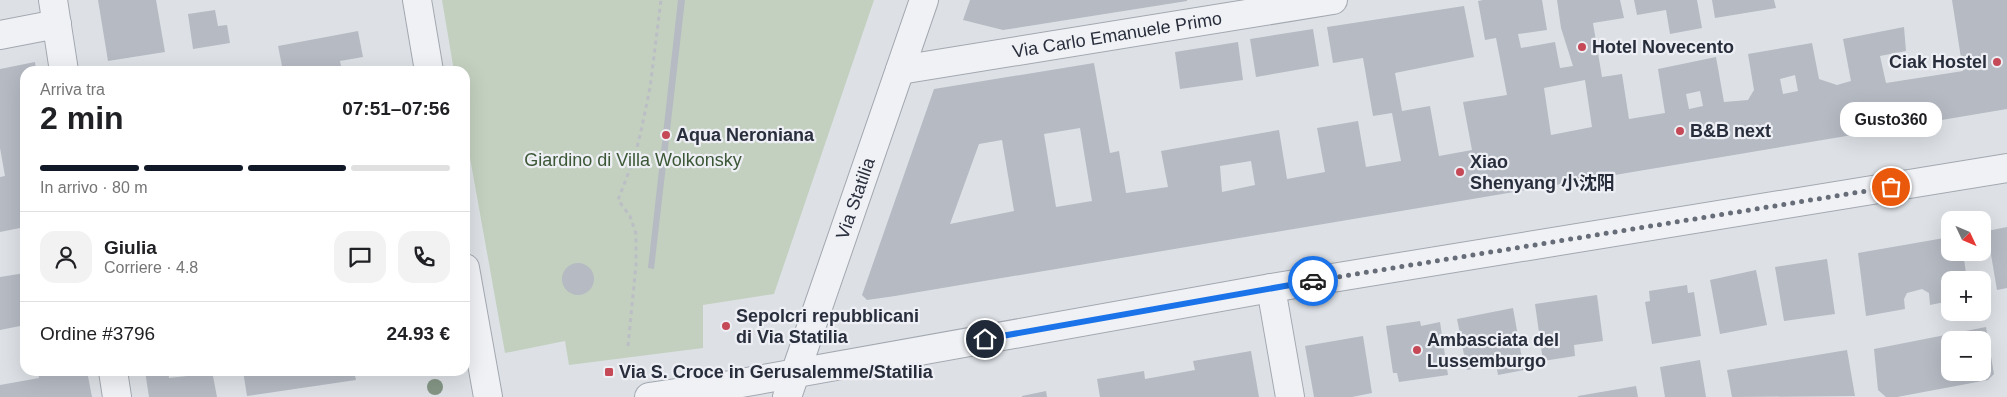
<!DOCTYPE html>
<html lang="it">
<meta charset="utf-8">
<style>
:root{--surface:#fff;--page:#f2f2f2;--text:#202124;--muted:#757577;--line:#e0e0e0;--accent:#111827}
body{margin:0;font-family:Helvetica,"Noto Sans SC",sans-serif;background:var(--page);color:var(--text);height:100vh;display:flex;flex-direction:column;font-size:19px;white-space:nowrap}
*{box-sizing:border-box;margin:0}
p{font-size:16px;color:var(--muted)}
.icon{flex:none;width:28px;height:28px;fill:none;stroke:currentColor;stroke-width:2;stroke-linecap:round;stroke-linejoin:round}
.map{position:relative;flex:1;overflow:hidden}
.details{position:absolute;left:20px;top:66px;width:450px;height:310px;display:flex;flex-direction:column;background:var(--surface);border-radius:15px;box-shadow:0 5px 20px #0002}
.details>*{flex:none}
.needle{width:32px;rotate:134deg}
.fabs{position:absolute;left:1941px;top:211px;display:grid;gap:10px}
.fabs a{display:grid;place-items:center;width:50px;height:50px;border-radius:10px;background:var(--surface);box-shadow:0 5px 20px #0002;font-size:25px}
.pin{position:absolute;display:grid;place-items:center;width:42px;height:42px;color:#fff;margin:-21px;border:2px solid #fff;border-radius:50%;box-shadow:0 1px 5px #0007}
.courier{position:absolute;display:grid;place-items:center;width:50px;height:50px;margin:-25px;border:4px solid #1a73e8;border-radius:50%;background:#fff;color:#222;box-shadow:0 1px 6px #0007}
.bubble{position:absolute;height:35px;border-radius:15px;background:var(--surface);box-shadow:0 5px 20px #0002;font-size:16px;font-weight:800;line-height:35px;text-align:center}
.overview em{font-style:normal;font-weight:800}
.overview div{display:flex;flex-direction:column-reverse}
.overview{display:flex;align-items:center;justify-content:space-between;height:85px;padding:0 20px}
h1{font-size:32px;font-weight:800;line-height:38px}
.bar{display:grid;grid-template-columns:repeat(4,1fr);gap:8px 5px;align-content:center;height:60px;padding:0 20px}
.bar i{height:6px;border-radius:4px;background:var(--line)}
.bar .on{background:var(--accent)}
.bar p{grid-column:span 4}
.line{display:flex;align-items:center;gap:12px;padding:0 20px;border-top:1px solid var(--line)}
.line div{flex:1}
.round{display:grid;place-items:center;flex:none;width:52px;height:52px;border-radius:15px;background:var(--page)}
.map>svg:first-child{display:block}
.green{fill:#c3d0bf}
.building{fill:#b5bac3;fill-rule:evenodd}
.lines{fill:none;stroke-linecap:round;stroke-linejoin:round}
.minor-casing{stroke:#a3a8b0;stroke-width:30}
.tertiary-casing{stroke:#a3a8b0;stroke-width:30}
.path{stroke:#bcbec5;stroke-width:3;stroke-dasharray:4 4;stroke-linecap:butt}
.minor{stroke:#f0f1f5;stroke-width:28}
.tertiary{stroke:#f0f1f5;stroke-width:28}
.tree{fill:#849585}
.done{stroke:#676d78;stroke-width:5;stroke-dasharray:0 9}
.route{stroke:#1a73e8;stroke-width:6}
.poi-dot{fill:#c54956;stroke:#edeff4;stroke-width:2}
.labels{text-anchor:middle;stroke-width:4.5;stroke-linejoin:round;paint-order:stroke}
.street-label{font-size:18px;fill:#282e3c;stroke:#edeff4}
.poi-label{font-size:18px;font-weight:bold;fill:#282e3c;stroke:#edeff4;text-anchor:start}
.park-label{font-size:18px;fill:#3b5736;stroke:#edeff4}
</style>
<div class="map">
<svg width="2007" height="397" viewBox="0 0 2007 397">
<rect width="100%" height="100%" fill="#dde1e6"/>
<polygon class="green" points="442,0 874,0 774,294 703,305 703,348 569,365 565,341 505,353 465,130 465,71 454,71"/>
<g class="building">
<polygon points="98,0 156,0 165,52 108,61"/>
<polygon points="678,0 685,0 654,269 648,268"/>
<polygon points="970,0 1187,0 1187,1 1003,30 963,20"/>
<path d="M 1483,0 L 1542,0 L 1547,30 L 1518,34 L 1521,48 L 1555,42 L 1560,68 L 1573,66 L 1561,28 L 1557,0 L 1620,0 L 1624,18 L 1593,23 L 1602,77 L 1622,74 L 1629,119 L 1665,113 L 1658,69 L 1716,57 L 1724,102 L 1748,100 L 1754,90 L 1748,54 L 1812,43 L 1819,79 L 1837,85 L 1851,81 L 1843,39 L 1904,27 L 1906,51 L 1880,56 L 1886,83 L 1963,71 L 1952,0 L 2007,0 L 2007,109 L 895,296 L 867,300 L 862,295 L 934,89 L 1094,63 L 1110,153 L 1119,151 L 1126,193 L 1168,187 L 1161,151 L 1279,130 L 1287,179 L 1325,172 L 1317,128 L 1358,121 L 1366,167 L 1401,161 L 1392,113 L 1373,116 L 1363,58 L 1333,63 L 1327,27 L 1464,6 L 1474,57 L 1395,73 L 1402,111 L 1430,106 L 1439,156 L 1472,150 L 1463,102 L 1507,95 L 1496,38 L 1485,40 L 1478,1 ZM 1795,75 L 1798,91 L 1783,94 L 1780,79 ZM 1585,80 L 1592,127 L 1551,135 L 1544,88 ZM 1700,91 L 1703,106 L 1689,109 L 1686,94 ZM 1080,128 L 1092,201 L 1056,207 L 1044,134 ZM 1002,140 L 1014,211 L 950,224 L 979,144 ZM 1251,161 L 1255,185 L 1222,192 L 1220,166 Z"/>
<polygon points="1634,0 1697,0 1702,28 1670,34 1666,10 1637,15"/>
<polygon points="1712,0 1774,0 1776,8 1715,18"/>
<polygon points="215,10 218,26 227,25 230,43 193,49 188,14"/>
<polygon points="1313,29 1319,66 1256,77 1250,39"/>
<polygon points="358,31 363,57 340,61 342,71 283,71 278,46"/>
<polygon points="1238,42 1243,80 1180,89 1175,52"/>
<polygon points="35,62 36,71 25,71 25,227 0,232 0,177 5,176 0,148 0,69"/>
<polygon points="2007,227 2007,288 1997,290 1987,231"/>
<polygon points="1950,237 1950,252 1963,252 1967,280 1950,280 1950,301 1930,305 1929,293 1922,289 1907,293 1904,299 1905,309 1866,316 1858,253"/>
<polygon points="1827,259 1835,314 1784,321 1775,267"/>
<circle cx="578" cy="279" r="16"/>
<polygon points="1756,270 1767,325 1720,334 1710,280"/>
<polygon points="25,273 25,325 0,330 0,277"/>
<polygon points="1687,285 1688,293 1694,292 1701,336 1652,344 1645,302 1650,301 1649,291"/>
<polygon points="1597,295 1603,341 1574,345 1575,356 1543,361 1535,304"/>
<polygon points="1513,308 1524,370 1498,375 1496,364 1467,370 1457,319"/>
<polygon points="1420,321 1421,326 1440,322 1448,375 1399,382 1397,373 1393,373 1386,326"/>
<path d="M 1986,327 L 1994,374 L 1988,380 L 1897,397 L 1886,397 L 1878,390 L 1874,349 ZM 1950,340 L 1982,340 L 1982,372 L 1950,372 Z"/>
<polygon points="1363,336 1372,393 1352,397 1314,397 1305,346"/>
<polygon points="1847,350 1855,396 1732,397 1727,370"/>
<polygon points="1251,351 1259,397 1100,397 1097,379 1144,371 1145,379 1195,370 1193,361"/>
<polygon points="1700,360 1706,397 1665,397 1660,367"/>
<polygon points="38,371 87,371 92,397 0,397 0,385 39,378"/>
<polygon points="145,371 168,371 169,378 187,376 186,371 212,371 217,397 149,397"/>
<polygon points="243,371 354,371 356,380 247,396"/>
<polygon points="1636,386 1638,397 1578,397 1578,396"/>
<polygon points="1046,391 1047,397 1022,397 1022,396"/>
</g>
<g class="lines">
<g class="minor-casing">
<g id="minor">
<polyline points="53,0 64,71"/>
<polyline points="417,0 429,71"/>
<polyline points="0,35 57,24"/>
<path id="s1" d="M 900,70 L 1333,0"/>
<polyline points="465,268 488,397"/>
<polyline points="1271,288 1290,397"/>
<polyline points="113,371 117,397"/>
</g>
</g>
<g class="tertiary-casing">
<g id="tertiary">
<polyline points="649,397 730,385 1271,288 2007,168"/>
<path id="s2" d="M 787,397 L 924,0"/>
</g>
</g>
<polyline class="path" points="628,346 636,265 636,234 630,216 618,200 635,156 641,131 650,88 661,0"/>
<use href="#minor" class="minor"/>
<use href="#tertiary" class="tertiary"/>
</g>
<circle class="tree" cx="435" cy="387" r="8"/>
<g class="lines">
<polyline class="done" points="1313,281 1891,187"/>
<polyline class="route" points="985,339 1313,281"/>
</g>
<g class="poi-dot">
<circle cx="1582" cy="47" r="5"/>
<circle cx="1997" cy="62" r="5"/>
<circle cx="1680" cy="131" r="5"/>
<circle cx="666" cy="135" r="5"/>
<circle cx="1460" cy="172" r="5"/>
<circle cx="726" cy="326" r="5"/>
<circle cx="1417" cy="350" r="5"/>
<rect x="604" y="367" width="10" height="10" rx="2.5"/>
</g>
<g class="labels">
<g class="street-label">
<text dy="6" stroke="none"><textPath href="#s1" startOffset="220">Via Carlo Emanuele Primo</textPath></text>
<text dy="6" stroke="none"><textPath href="#s2" startOffset="210">Via Statilia</textPath></text>
</g>
<g class="poi-label">
<text x="1592" y="53">Hotel Novecento</text>
<text x="1987" y="68" text-anchor="end">Ciak Hostel</text>
<text x="1690" y="137">B&amp;B next</text>
<text x="676" y="141">Aqua Neroniana</text>
<text x="1470" y="168">Xiao<tspan x="1470" dy="21">Shenyang 小沈阳</tspan></text>
<text x="736" y="322">Sepolcri repubblicani<tspan x="736" dy="21">di Via Statilia</tspan></text>
<text x="1427" y="346">Ambasciata del<tspan x="1427" dy="21">Lussemburgo</tspan></text>
<text x="619" y="378">Via S. Croce in Gerusalemme/Statilia</text>
</g>
<g class="park-label">
<text x="633" y="166">Giardino di Villa Wolkonsky</text>
</g>
</g>
</svg>
<div class="fabs">
<a><svg class="needle" viewBox="-14 -14 28 28"><path d="M0-13l5 13h-10z" fill="#e53935"/><path d="M0 13l5-13h-10z" fill="#757577"/></svg></a>
<a>+</a>
<a>−</a>
</div>
<div class="pin" style="left:1891px;top:187px;background:#ea580c"><svg class="icon" aria-label="bag" viewBox="0 0 24 24"><path d="M5 8h14l-1 12H6zM9 8a3 3 0 0 1 6 0"/></svg></div>
<div class="pin" style="left:985px;top:339px;background:#1f2937"><svg class="icon" aria-label="home" viewBox="0 0 24 24"><path d="M3 11l9-7 9 7M6 9v11h12V9"/></svg></div>
<div class="courier" style="left:1313px;top:281px"><svg class="icon" aria-label="car" viewBox="0 0 24 24"><path d="M5 17H2v-5l4-1 3-4h7l3 4 3 1v5h-3M9 17h6M6 11h13"/><circle cx="7" cy="17" r="2"/><circle cx="17" cy="17" r="2"/></svg></div>
<div class="bubble" style="left:1840px;top:102px;width:102px">Gusto360</div>
<section class="details">
<div class="overview"><div><h1>2 min</h1><p>Arriva tra</p></div><em>07:51–07:56</em></div>
<div class="bar"><i class="on"></i><i class="on"></i><i class="on"></i><i></i><p>In arrivo · 80 m</p></div>
<div class="line" style="height:90px"><a class="round"><svg class="icon" aria-label="person" viewBox="0 0 24 24"><circle cx="12" cy="8" r="4"/><path d="M4 21q1-7 8-7t8 7"/></svg></a><div><b>Giulia</b><p>Corriere · 4.8</p></div><a class="round"><svg class="icon" aria-label="chat" viewBox="0 0 24 24"><path d="M4 5h16v11H9l-5 4z"/></svg></a><a class="round"><svg class="icon" aria-label="phone" viewBox="0 0 24 24"><path d="M5 4h4l2 5-3 2q2 4 5 5l2-3 5 2v4C11 20 4 13 5 4z"/></svg></a></div>
<div class="line" style="height:65px"><div>Ordine #3796</div><b>24.93 €</b></div>
</section>
</div>
